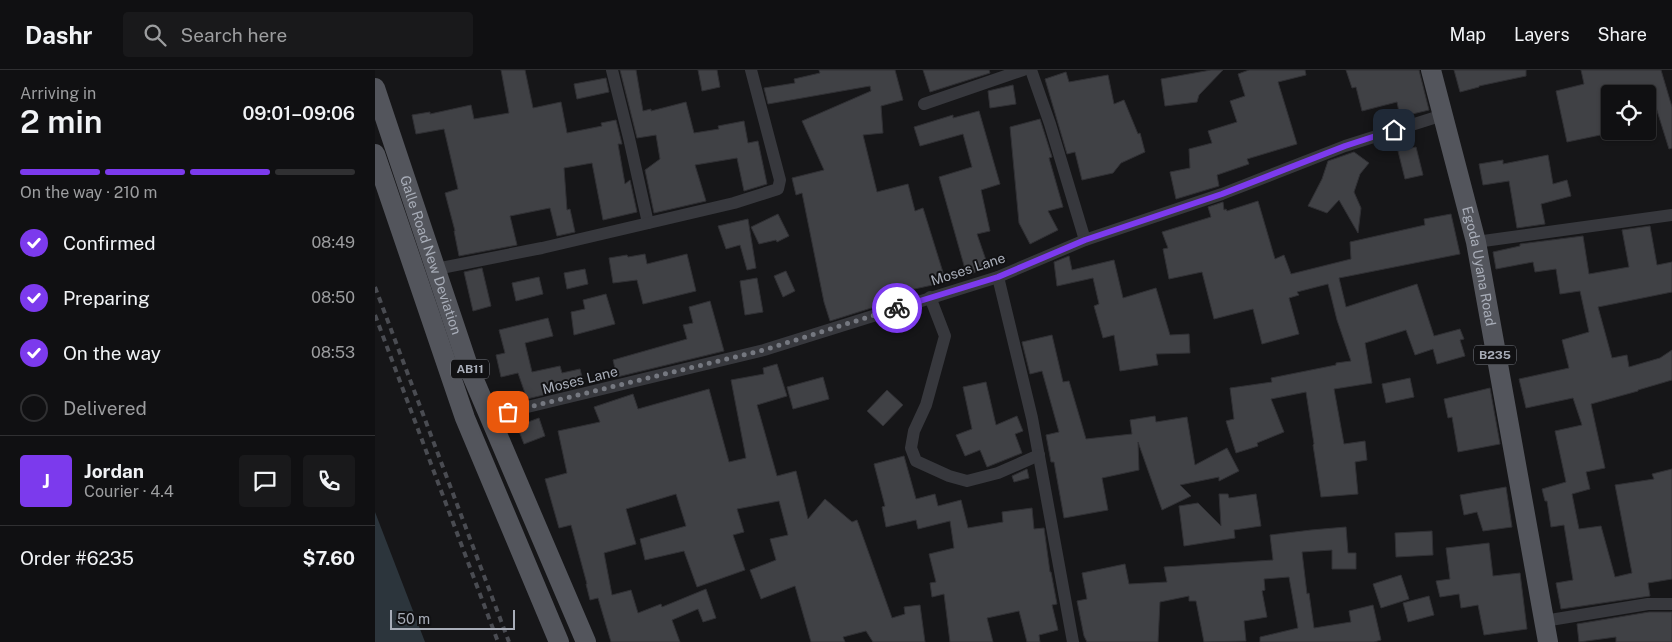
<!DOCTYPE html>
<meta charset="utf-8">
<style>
:root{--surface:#101012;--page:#19191b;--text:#f1f3f6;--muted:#9c9d9f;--line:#303032;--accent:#7c3aed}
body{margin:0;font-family:"Public Sans",sans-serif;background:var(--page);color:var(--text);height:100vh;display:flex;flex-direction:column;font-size:19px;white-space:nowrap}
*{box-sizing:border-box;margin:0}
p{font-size:16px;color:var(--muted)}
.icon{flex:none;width:28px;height:28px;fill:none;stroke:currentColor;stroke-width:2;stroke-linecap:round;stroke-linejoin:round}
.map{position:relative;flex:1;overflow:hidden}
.panel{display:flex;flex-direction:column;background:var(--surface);width:375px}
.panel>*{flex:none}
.fabs{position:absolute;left:1226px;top:15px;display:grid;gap:10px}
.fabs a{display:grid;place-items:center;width:55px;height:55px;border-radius:5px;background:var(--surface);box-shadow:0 1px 4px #0004,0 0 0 1px var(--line);font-size:25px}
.scale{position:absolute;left:15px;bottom:12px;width:125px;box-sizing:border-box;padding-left:5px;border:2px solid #a8adb8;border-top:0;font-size:14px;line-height:18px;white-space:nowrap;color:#a8adb8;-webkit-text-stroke:4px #111113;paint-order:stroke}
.pin{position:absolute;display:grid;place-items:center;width:42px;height:42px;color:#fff;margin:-21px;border-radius:10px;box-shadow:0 2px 8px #0006}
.courier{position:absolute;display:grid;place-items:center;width:50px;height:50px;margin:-25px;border:4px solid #7c3aed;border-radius:50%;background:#fff;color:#222;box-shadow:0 1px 6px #0007}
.head em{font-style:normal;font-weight:600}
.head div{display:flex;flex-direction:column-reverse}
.head{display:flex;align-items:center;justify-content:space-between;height:85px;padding:0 20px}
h1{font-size:32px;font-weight:600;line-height:38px}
.bar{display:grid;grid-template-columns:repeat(4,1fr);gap:8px 5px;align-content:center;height:60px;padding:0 20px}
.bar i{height:6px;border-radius:4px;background:var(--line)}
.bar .current{background:var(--accent)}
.bar p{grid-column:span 4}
.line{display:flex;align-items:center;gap:12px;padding:0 20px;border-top:1px solid var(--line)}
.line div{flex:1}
.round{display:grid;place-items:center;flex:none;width:52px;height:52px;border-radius:5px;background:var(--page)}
ol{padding:0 20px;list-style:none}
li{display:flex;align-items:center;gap:15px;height:55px}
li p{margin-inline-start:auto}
li .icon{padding:5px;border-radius:50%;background:var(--accent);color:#fff;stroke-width:4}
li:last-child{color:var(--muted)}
li i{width:28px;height:28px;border:2px solid var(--line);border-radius:50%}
header{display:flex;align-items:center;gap:30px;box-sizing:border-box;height:70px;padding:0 25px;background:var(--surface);border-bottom:1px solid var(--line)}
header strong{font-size:24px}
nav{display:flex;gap:28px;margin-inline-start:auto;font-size:18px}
.search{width:350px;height:45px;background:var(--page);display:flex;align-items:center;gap:12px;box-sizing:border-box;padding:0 18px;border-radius:5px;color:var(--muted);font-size:19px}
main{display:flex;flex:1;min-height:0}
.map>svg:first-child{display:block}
.water{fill:#2c353c}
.building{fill:#404145;stroke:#303034}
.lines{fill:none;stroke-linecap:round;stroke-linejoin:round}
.street{stroke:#37383d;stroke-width:12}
.primary{stroke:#53555c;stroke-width:20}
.rail{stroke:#4a4c52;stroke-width:4;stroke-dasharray:6 5;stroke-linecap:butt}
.done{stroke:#757880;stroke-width:5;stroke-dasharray:0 9}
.route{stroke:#7c3aed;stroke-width:6}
.labels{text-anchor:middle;stroke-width:4;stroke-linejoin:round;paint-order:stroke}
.shield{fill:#111113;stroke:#7b7e86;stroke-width:1}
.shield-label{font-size:12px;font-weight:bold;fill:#a8adb8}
.street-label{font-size:14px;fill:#a8adb8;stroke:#111113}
</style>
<header>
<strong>Dashr</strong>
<div class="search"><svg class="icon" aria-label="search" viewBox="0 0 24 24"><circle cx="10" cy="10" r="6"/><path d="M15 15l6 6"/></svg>Search here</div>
<nav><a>Map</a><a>Layers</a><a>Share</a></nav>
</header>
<main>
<section class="panel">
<div class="head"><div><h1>2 min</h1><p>Arriving in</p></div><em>09:01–09:06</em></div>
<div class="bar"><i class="current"></i><i class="current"></i><i class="current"></i><i></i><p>On the way · 210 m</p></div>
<ol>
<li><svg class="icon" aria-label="check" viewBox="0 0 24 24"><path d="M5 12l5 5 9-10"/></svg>Confirmed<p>08:49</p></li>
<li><svg class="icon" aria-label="check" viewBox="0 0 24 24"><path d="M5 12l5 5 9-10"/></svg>Preparing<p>08:50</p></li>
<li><svg class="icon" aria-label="check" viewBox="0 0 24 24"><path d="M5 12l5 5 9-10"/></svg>On the way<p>08:53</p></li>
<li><i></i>Delivered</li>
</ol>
<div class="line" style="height:90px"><b class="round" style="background:var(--accent);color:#fff">J</b><div><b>Jordan</b><p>Courier · 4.4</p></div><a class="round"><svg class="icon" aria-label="chat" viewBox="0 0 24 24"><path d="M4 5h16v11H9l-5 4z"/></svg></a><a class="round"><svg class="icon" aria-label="phone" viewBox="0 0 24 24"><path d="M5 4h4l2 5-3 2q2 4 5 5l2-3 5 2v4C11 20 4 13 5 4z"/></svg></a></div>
<div class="line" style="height:65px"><div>Order #6235</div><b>$7.60</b></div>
</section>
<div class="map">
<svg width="1297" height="572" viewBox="0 0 1297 572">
<rect width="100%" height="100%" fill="#161618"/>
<polygon class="water" points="0,442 50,572 0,572"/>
<g class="building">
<polygon points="126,0 150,0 158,38 186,32 192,63 227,56 226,53 241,50 247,74 243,74 250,114 255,110 262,142 228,150 217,93 189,98 192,140 195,139 200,162 182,166 175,138 135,146 142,175 84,186 79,161 80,161 70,123 83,119 69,59 41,64 37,45 55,42 55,44 96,35 99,49 134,43"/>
<polygon points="245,0 261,0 268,41 276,39 276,41 311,32 319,63 344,59 343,56 369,51 373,73 383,71 392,114 369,121 362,88 320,95 331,131 279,143 270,100 285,89 281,65 262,68"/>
<polygon points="323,0 342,0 345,17 327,21"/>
<polygon points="444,0 520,0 528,30 506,36 508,63 488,65 502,122 533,114 540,141 548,138 571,212 526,222 528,228 455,251 449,232 427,123 421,125 417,108 449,100 427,51 496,21 495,16 393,34 389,18 420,13 419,9 445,3"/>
<polygon points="548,0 614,0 615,3 555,22"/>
<polygon points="836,0 848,0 824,25 822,32 790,36 786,9"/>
<polygon points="874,0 930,0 931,5 903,12 922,74 872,89 874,94 842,105 844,116 801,129 795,102 815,98 814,79 837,73 833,61 862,52 855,31 870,26 863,4"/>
<polygon points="971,0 1044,0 1054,40 1025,47 1022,32 987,41 981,17 977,18"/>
<polygon points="1079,0 1151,0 1151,6 1104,16 1104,17 1085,22"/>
<polygon points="1206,0 1286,0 1297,37 1297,78 1294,79 1279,31 1272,32 1272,24 1235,24 1235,63 1192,72 1181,21 1209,14"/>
<polygon points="691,2 694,12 733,5 739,34 749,30 763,64 765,63 770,82 746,93 738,103 707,110 700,82 692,84 670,9"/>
<polygon points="231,8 234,22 202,29 199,14"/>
<polygon points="638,15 641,34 615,38 613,21"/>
<polygon points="604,41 625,114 606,120 615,161 602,164 613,196 592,206 564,107 597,97 588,64 545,76 539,57 578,45 578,48"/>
<polygon points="665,49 677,87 674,88 688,137 673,141 683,160 655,174 644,153 635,57"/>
<polygon points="1041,77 1048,105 1030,109 1023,81"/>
<polygon points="979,82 994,93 985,104 979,122 986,138 983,163 964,130 952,143 933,136 947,109 953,91"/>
<polygon points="1173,85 1178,114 1192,110 1196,126 1166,134 1170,154 1142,158 1134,111 1108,115 1104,94 1128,90 1128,94"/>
<polygon points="883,131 900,189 909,185 916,204 976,189 975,172 1050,155 1049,149 1076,144 1085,184 964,208 971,237 1042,214 1059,266 1085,259 1089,269 1085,270 1090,286 1062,294 1058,279 1040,285 1031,260 990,273 997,313 959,319 969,374 990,371 992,390 980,392 983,424 946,427 938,375 939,374 931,322 896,329 909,362 882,373 883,376 861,383 851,351 859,349 855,318 897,312 896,308 961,295 961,293 976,291 962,250 953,214 922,222 924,225 914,228 924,264 887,274 878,239 839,249 827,202 794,209 788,179 793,178 787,162 836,147 833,137 848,132 849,140 851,139 852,141"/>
<polygon points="403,144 414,166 402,172 401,170 384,174 376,157"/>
<polygon points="373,149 381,198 372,200 365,175 351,179 343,156"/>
<polygon points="1275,156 1282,195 1297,192 1297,222 1223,237 1237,288 1252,285 1254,297 1285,288 1297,280 1297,310 1263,320 1263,321 1216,334 1230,398 1211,402 1215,419 1197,424 1204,459 1226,456 1240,507 1257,503 1240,415 1279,409 1277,404 1297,399 1297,509 1273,513 1275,526 1186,539 1181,513 1198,510 1189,455 1176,457 1172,431 1170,431 1167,419 1191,412 1180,361 1207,355 1198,328 1151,338 1144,309 1194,298 1187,270 1214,262 1205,221 1185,224 1181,199 1160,202 1158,192 1121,199 1118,182 1145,176 1145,174 1208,166 1214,204 1254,197 1247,160"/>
<polygon points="270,184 272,194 312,184 321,221 268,234 262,210 238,213 234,188 252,185 253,187"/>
<polygon points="694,186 697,200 739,190 748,228 781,218 795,265 814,264 815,283 781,284 783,295 745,301 739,265 728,268 719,236 724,234 718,208 682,216 679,192"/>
<polygon points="107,198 116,236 98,241 89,202"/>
<polygon points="210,199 213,214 192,219 189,203"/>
<polygon points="411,201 420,221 408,227 399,206"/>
<polygon points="164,207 168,224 141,231 137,213"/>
<polygon points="382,208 388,242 370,245 365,211"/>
<polygon points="231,224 240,254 199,265 196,242 210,239 208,230"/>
<polygon points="335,231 349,281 242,307 238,290 312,269 308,255 318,253 314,237"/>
<polygon points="173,248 178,266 150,273 157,302 185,296 187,303 205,299 209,315 152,329 143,303 126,307 121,285 130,283 124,260"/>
<polygon points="677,265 688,312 694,311 711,369 757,364 755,350 780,346 781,352 812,347 820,395 852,378 864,401 844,411 844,407 805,415 816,426 787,440 763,372 764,400 727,408 733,440 689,448 679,392 676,392 671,365 684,362 667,301 655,304 647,272"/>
<polygon points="1107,275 1110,288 1103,290 1100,276"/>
<polygon points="402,294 412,326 382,335 402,406 421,401 433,449 450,429 477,452 482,450 517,548 530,544 529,537 545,535 550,572 498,572 491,561 468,567 470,572 436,572 420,516 386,529 375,500 401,490 395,469 413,465 404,431 362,439 369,462 358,465 370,500 322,517 309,481 270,490 265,469 311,456 301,424 251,439 261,474 229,483 237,525 256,520 263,543 286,534 287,537 331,519 341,548 328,552 323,539 297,550 305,572 236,572 223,528 215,530 211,514 212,514 196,455 184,458 170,409 192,403 183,361 225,352 219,337 258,324 263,339 334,319 354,392 371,388 356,310 389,304 388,298"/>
<polygon points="448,307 454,329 418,339 412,317"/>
<polygon points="1035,308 1039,327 1011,333 1007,314"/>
<polygon points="611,312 621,355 642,346 648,361 640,364 647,383 612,397 605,380 590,386 581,365 597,359 588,317"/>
<polygon points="1115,318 1125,374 1083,382 1077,347 1073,348 1069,329"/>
<polygon points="512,320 528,335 508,356 492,341"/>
<polygon points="164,348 170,366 149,374 142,356"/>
<polygon points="529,386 541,429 560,424 563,436 586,430 593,458 628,452 627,442 657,438 659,459 669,458 675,502 676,502 682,534 677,535 683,560 664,565 665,572 652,572 644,541 612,548 618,572 575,572 569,524 557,527 555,513 561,512 554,484 579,478 575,451 543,459 541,450 511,457 507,437 510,436 499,394"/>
<polygon points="652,399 654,408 639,412 637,406"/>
<polygon points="1131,417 1137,457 1108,461 1102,442 1089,445 1085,425"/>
<polygon points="844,424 853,424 854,428 881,424 886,456 859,460 860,468 809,476 804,436 823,433 846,456"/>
<polygon points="971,457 973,483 981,483 981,499 957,499 957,480 927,482 932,524 934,523 939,558 976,552 974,541 998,535 1006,570 999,572 885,572 885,567 923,558 914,507 889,509 890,520 887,521 892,547 869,551 871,571 829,572 821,531 814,531 814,526 785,532 783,572 712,572 709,566 702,531 712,529 707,503 750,494 754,514 792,512 789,497 898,490 895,465 936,460"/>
<polygon points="1057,461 1058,485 1021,487 1020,463"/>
<polygon points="1114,473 1118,506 1145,503 1152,559 1109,565 1103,535 1086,538 1084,524 1065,527 1061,511 1075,509 1071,478"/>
<polygon points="1026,505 1034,529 1006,538 998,514"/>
<polygon points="1054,526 1059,545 1033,552 1028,533"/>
<polygon points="1274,542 1297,542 1297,572 1241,572 1241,567 1204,572 1202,554"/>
</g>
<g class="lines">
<g class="street">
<polyline points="237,0 254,68 273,153"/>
<polyline points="656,0 675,54 710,170"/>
<polyline points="549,34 648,0"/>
<polyline points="1101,172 1297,145"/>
<polyline points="61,199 167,178 359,133 403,119 405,110 376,0"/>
<polyline points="623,207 657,348 698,572"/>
<polyline points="555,227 570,266 551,335 539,361 536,378 541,391 574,406 592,411 623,403 664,385"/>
<polyline points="115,346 389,280 623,207 710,170 847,124 970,76 1068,45"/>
<polyline points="1169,551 1273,534 1297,534"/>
</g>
<g class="primary">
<path id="s1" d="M 1056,0 L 1101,172 L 1173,572"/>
<path id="s2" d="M 0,18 L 93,296 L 211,572"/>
<polyline points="0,84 90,348 184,572"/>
</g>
<g class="rail">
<polyline points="0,217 134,572"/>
<polyline points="0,245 123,572"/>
</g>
</g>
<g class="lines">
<polyline class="done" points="133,342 389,280 522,238"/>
<polyline class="route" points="522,238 623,207 710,170 847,124 970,76 1019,60"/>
</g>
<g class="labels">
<g class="shield">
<rect x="1099" y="275.5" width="42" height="19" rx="4"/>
<rect x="76" y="289.5" width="38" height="19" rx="4"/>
</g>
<g class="shield-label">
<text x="1120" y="289">B235</text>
<text x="95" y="303">AB11</text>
</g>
<g class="street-label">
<text dy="5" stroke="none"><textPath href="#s2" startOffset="176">Galle Road New Deviation</textPath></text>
<text dy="5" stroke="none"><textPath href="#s1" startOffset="202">Egoda Uyana Road</textPath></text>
<text transform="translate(593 199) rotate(-18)" y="5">Moses Lane</text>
<text transform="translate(205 310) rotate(-14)" y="5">Moses Lane</text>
</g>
</g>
</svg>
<div class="fabs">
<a><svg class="icon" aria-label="locate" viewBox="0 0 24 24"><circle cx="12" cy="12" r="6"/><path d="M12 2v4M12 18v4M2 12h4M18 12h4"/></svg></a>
</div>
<div class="scale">50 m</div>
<div class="pin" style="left:133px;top:342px;background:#ea580c"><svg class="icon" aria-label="bag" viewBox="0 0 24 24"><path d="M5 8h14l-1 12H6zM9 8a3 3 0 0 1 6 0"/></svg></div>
<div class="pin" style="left:1019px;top:60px;background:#1f2937"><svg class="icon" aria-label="home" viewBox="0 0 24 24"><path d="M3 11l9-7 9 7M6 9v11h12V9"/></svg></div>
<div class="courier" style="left:522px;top:238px"><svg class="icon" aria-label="bike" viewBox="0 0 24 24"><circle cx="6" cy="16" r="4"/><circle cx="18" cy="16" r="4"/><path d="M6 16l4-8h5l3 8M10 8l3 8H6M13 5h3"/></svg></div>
</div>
</main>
